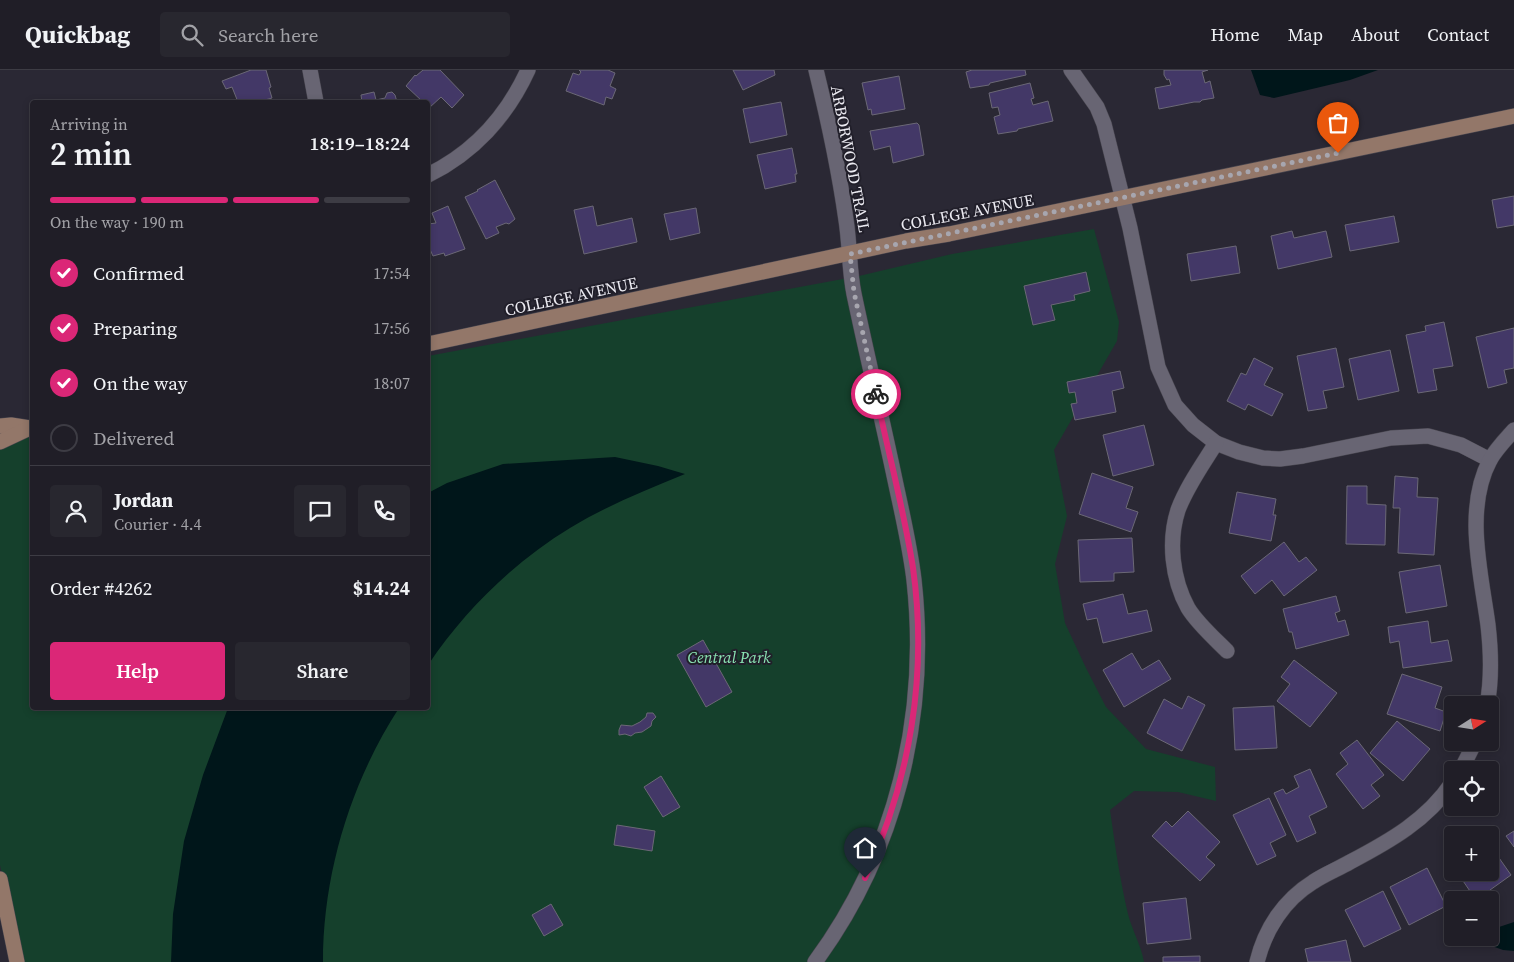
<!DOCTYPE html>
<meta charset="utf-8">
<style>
:root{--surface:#201e27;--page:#28272f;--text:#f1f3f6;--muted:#a2a2a7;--line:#3d3c44;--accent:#db2777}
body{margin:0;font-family:"Source Serif 4",serif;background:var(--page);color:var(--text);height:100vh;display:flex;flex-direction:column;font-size:19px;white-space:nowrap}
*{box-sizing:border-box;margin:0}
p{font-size:16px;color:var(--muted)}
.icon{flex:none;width:28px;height:28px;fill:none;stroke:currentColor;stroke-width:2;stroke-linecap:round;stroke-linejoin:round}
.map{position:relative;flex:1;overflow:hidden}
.drawer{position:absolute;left:30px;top:30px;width:400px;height:610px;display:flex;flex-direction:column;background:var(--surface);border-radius:5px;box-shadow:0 2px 8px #0003,0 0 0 1px var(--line)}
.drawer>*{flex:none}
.needle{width:32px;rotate:78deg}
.tools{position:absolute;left:1444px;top:626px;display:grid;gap:10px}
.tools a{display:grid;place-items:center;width:55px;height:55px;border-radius:5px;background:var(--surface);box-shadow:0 2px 8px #0003,0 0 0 1px var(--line);font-size:25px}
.pin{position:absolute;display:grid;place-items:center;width:42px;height:42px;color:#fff;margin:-51px -21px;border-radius:50% 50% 50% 0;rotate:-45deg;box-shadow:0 0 5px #0007}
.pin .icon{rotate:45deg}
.courier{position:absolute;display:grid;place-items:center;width:50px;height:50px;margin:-25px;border:4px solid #db2777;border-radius:50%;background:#fff;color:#222;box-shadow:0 1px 6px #0007}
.headline em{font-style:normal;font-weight:600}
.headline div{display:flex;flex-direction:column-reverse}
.headline{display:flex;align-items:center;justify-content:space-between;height:85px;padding:0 20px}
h1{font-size:32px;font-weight:600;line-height:38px}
.bar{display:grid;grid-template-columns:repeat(4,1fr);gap:8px 5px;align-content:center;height:60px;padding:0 20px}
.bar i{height:6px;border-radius:4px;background:var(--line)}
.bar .current{background:var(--accent)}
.bar p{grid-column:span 4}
.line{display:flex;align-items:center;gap:12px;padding:0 20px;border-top:1px solid var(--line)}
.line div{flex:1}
.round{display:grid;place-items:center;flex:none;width:52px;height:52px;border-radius:5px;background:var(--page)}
ol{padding:0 20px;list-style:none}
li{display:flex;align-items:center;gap:15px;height:55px}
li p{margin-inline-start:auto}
li .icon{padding:5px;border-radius:50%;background:var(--accent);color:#fff;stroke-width:4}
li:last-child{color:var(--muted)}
li i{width:28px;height:28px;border:2px solid var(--line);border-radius:50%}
.button{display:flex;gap:10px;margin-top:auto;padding:10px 20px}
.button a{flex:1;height:58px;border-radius:5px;background:var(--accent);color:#fff;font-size:20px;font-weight:600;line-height:58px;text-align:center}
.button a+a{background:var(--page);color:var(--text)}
header{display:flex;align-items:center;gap:30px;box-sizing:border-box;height:70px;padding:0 25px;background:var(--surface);border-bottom:1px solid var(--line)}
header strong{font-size:24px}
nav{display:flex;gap:28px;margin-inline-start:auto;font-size:18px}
.search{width:350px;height:45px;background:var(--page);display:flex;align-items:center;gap:12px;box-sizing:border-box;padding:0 18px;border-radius:5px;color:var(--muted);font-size:19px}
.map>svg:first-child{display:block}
.green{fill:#15402c}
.water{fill:#00161a}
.building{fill:#433867;stroke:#6b6876}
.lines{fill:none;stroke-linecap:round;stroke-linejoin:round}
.street-casing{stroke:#47454e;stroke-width:16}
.secondary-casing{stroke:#47454e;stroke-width:16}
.street{stroke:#686573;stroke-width:15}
.secondary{stroke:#937769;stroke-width:15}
.done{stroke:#a7a6af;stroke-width:5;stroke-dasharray:0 9}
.route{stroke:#db2777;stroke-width:6}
.labels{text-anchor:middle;stroke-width:4;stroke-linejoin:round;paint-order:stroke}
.street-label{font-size:16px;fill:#ebeaf1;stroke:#211f2a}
.park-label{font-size:16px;font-style:italic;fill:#8ae3b3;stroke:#211f2a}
</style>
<header>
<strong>Quickbag</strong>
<div class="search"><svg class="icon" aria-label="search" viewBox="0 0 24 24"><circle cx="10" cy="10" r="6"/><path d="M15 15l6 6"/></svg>Search here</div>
<nav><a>Home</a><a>Map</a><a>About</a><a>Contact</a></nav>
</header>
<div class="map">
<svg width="1514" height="892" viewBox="0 0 1514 892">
<rect width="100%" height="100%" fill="#2a2834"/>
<path class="green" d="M 1094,159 L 1119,252 L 1117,271 L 1054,380 L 1067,446 L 1055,494 L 1065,553 L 1086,598 L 1106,637 L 1146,679 L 1215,697 L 1216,731 L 1178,722 L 1134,721 L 1110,740 C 1115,775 1120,810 1128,844 C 1132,860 1141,875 1144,892 L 20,892 L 0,795 L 0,366 L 32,360 L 32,638 L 428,638 L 428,286 L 859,206 L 952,184 Z"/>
<g class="water">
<polygon points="1251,0 1378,0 1350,10 1274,28 1260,25"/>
<path d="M 615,387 L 658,396 L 685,404 C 646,420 606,436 570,458 C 514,492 465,540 428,595 L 428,423 L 447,413 L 503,394 Z"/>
<path d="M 228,638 L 399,638 C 351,712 323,803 323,892 L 171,892 L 173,844 L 184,771 L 203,705 Z"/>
<polygon points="1514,852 1514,881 1503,880 1489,875 1488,869 1490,868 1490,860"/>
</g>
<g class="building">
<polygon points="251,0 266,0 271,17 269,18 272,28 258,32 238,32 232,17 226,19 222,11"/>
<polygon points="423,0 440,0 464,25 452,38 441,27 429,38 428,36 428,32 423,32 406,16 415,5 416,6"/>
<polygon points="579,0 608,0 615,3 610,16 616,19 612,29 606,27 604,35 566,21 573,3 579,5 581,2"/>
<polygon points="733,0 774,0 775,5 743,20"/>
<polygon points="972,0 1025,0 1026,5 990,13 989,15 970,18 966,2"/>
<polygon points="1208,0 1202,2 1205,13 1210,11 1214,28 1202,30 1200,32 1194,32 1159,39 1155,18 1171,15 1169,9 1167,10 1164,5 1164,0"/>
<polygon points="899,6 905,39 872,45 871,39 868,40 862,13"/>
<polygon points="1030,13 1034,28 1031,29 1033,35 1048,31 1053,51 1018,59 1017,61 998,64 994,47 1000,45 998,37 992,38 989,23"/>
<polygon points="374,22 376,30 385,28 387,23 392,22 395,25 397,32 362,32 361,25"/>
<polygon points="781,32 787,65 750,73 743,39"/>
<polygon points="917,53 919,55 924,85 893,93 890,76 874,80 870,61"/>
<polygon points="792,78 797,104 795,104 796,112 765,119 757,85"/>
<polygon points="495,110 515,149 509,154 506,153 496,157 499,163 486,169 465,127 478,121 477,120"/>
<polygon points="1514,126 1514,155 1497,158 1492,130"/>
<polygon points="448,136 465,179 445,186 444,183 433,186 428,175 428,154 436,153 432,143"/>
<polygon points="593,136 597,156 632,148 637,172 584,184 574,140"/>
<polygon points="696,138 700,163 670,170 664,144"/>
<polygon points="1394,146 1399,172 1350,181 1345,155"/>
<polygon points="1292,161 1294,168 1326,161 1332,187 1278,199 1271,166"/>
<polygon points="1236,176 1240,203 1191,211 1187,184"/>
<polygon points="1086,202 1090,221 1074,225 1075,230 1051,235 1055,250 1033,255 1024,216"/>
<polygon points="1444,252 1453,296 1433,299 1437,320 1418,323 1406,265 1426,261 1425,256"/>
<polygon points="1514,258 1514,298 1504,300 1507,313 1488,318 1476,267"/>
<polygon points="1336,278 1344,317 1323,321 1327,338 1308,341 1297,286"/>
<polygon points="1390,280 1399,321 1358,330 1349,289"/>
<polygon points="1254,288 1273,298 1264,315 1283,324 1272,346 1248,334 1245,340 1227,331 1241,303 1246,305"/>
<polygon points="1120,301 1124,318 1112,321 1116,342 1075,350 1071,334 1077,333 1075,322 1069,323 1067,312"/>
<polygon points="1144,355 1154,395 1113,406 1103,365"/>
<polygon points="1092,403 1133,417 1126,438 1138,442 1131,462 1079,444"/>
<polygon points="1395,406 1418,408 1417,427 1438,428 1434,485 1398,483 1400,438 1393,438"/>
<polygon points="1347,416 1367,416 1367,434 1386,435 1385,475 1346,474"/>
<polygon points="1237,422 1276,429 1273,445 1276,445 1271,471 1229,463"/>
<polygon points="1132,468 1134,502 1114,503 1114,511 1080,512 1078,470"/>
<polygon points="1284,472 1299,492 1306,487 1317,500 1284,526 1272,510 1255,524 1241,506"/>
<polygon points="1440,495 1447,536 1406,543 1399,502"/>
<polygon points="1123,524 1128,544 1147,540 1152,561 1103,573 1097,548 1087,550 1083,534"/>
<polygon points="1336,526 1340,541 1335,543 1338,552 1345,550 1349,565 1296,579 1292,562 1289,562 1283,539"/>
<polygon points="1428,551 1431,573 1448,570 1452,591 1403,598 1399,571 1390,573 1388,557"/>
<polygon points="703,570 732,622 706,637 677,585"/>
<polygon points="1132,583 1142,600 1159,590 1171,609 1124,637 1103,600"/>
<polygon points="1294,590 1337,623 1310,657 1277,631 1290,614 1281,607"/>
<polygon points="1402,604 1442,617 1435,638 1446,642 1440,661 1387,644"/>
<polygon points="1188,626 1205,635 1182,681 1147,663 1164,629 1182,639"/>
<polygon points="1274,636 1277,678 1235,680 1233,638"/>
<polygon points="647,643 653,643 656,647 652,651 651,656 642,662 635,663 631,666 625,664 619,665 619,660 621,655 632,656 640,652 646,647"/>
<polygon points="1397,651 1430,679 1403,711 1370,683"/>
<polygon points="1357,670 1384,705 1371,715 1380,726 1363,739 1336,704 1348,694 1340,683"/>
<polygon points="1310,699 1327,737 1309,746 1316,763 1297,772 1274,723 1283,719 1286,724 1299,717 1294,706"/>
<polygon points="661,706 680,737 663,747 644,717"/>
<polygon points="1269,728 1286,765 1270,773 1276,786 1257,795 1233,745"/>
<polygon points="1188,741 1220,772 1206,787 1215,795 1200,811 1152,766 1166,751 1172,757"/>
<polygon points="617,755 655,761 652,781 614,775"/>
<polygon points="1514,761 1514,777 1506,766"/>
<polygon points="1490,775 1511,805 1490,820 1491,822 1480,830 1476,830 1457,802 1490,802"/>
<polygon points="1427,798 1446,836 1409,855 1390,817"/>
<polygon points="1383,821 1401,859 1364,877 1345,840"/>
<polygon points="1186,828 1191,869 1147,874 1143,833"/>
<polygon points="551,834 563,855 544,866 532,845"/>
<polygon points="1346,870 1351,892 1308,892 1305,879"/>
<polygon points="1200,886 1200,892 1163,892 1163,887"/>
</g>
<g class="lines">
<g class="street-casing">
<g id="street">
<polyline points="310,0 316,32"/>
<polyline points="1071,0 1097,37 1104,54 1130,158 1158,297 1175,335 1193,355 1216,373 1239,382 1263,388 1280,389 1303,386 1391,368 1428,366 1461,375 1490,390"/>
<path d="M 428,105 C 473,83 507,46 528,0"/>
<path d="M 1216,373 C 1203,394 1187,416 1178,440 C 1168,471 1172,509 1188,538 C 1197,553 1214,568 1227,581"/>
<path d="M 1487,635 C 1492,609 1491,581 1488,555 C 1481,503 1464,439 1490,390 C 1496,379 1506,369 1514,360"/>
<polyline points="1461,700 1475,672"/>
<path d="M 815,892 C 896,782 929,646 914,510 C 910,476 902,443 895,410 C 882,348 867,286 854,224 C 849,200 850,175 846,150 C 839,100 828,49 816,0"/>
<path d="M 1257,892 C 1265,859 1284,830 1313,812 C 1325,804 1338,799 1350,792 C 1390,771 1427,750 1452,713"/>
</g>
</g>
<g class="secondary-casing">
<g id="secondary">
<polyline points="428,274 906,171 949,164 1514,46"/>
<polyline points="0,356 11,355 30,358"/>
<polyline points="0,372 32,357"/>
<polyline points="0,809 17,892"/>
</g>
</g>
<use href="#street" class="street"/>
<use href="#secondary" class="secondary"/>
</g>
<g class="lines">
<polyline class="done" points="876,324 854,222 850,184 1338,83"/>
<path class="route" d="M 865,808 C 910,711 928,604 913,498 C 904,440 888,382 876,324"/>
</g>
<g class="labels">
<g class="street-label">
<text transform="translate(851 89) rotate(79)" y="6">ARBORWOOD TRAIL</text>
<text transform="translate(967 142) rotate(-11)" y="6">COLLEGE AVENUE</text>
<text transform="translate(571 226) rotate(-12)" y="6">COLLEGE AVENUE</text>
</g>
<g class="park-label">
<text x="729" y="593">Central Park</text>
</g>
</g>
</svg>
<div class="tools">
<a><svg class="needle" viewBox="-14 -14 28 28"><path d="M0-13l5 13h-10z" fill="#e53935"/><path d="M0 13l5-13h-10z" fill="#a2a2a7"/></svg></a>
<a><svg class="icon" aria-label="locate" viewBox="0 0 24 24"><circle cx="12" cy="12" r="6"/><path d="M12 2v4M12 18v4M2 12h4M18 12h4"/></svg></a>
<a>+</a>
<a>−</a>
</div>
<div class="pin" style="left:1338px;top:83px;background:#ea580c"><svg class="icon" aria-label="bag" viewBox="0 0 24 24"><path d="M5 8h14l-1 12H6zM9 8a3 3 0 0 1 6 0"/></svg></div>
<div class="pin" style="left:865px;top:808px;background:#1f2937"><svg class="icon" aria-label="home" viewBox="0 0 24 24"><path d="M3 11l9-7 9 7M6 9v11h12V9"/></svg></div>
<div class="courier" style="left:876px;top:324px"><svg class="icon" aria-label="bike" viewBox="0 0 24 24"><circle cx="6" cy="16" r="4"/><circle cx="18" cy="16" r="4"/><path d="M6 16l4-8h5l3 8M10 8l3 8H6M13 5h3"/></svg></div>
<section class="drawer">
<div class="headline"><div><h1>2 min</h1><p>Arriving in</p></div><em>18:19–18:24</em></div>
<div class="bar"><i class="current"></i><i class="current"></i><i class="current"></i><i></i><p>On the way · 190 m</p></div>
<ol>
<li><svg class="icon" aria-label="check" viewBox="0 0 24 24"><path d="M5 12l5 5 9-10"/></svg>Confirmed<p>17:54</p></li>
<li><svg class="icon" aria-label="check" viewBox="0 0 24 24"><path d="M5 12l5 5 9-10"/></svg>Preparing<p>17:56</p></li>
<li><svg class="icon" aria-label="check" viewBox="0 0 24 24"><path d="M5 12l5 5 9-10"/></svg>On the way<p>18:07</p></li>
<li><i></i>Delivered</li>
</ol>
<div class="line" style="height:90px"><a class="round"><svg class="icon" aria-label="person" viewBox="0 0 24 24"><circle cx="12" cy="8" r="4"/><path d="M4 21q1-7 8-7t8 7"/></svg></a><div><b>Jordan</b><p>Courier · 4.4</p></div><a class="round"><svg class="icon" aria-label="chat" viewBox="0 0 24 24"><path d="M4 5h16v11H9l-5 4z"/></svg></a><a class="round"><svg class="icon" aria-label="phone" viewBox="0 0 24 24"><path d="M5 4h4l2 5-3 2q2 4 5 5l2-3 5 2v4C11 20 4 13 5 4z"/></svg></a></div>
<div class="line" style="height:65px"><div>Order #4262</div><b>$14.24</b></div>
<div class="button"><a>Help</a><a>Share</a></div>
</section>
</div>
